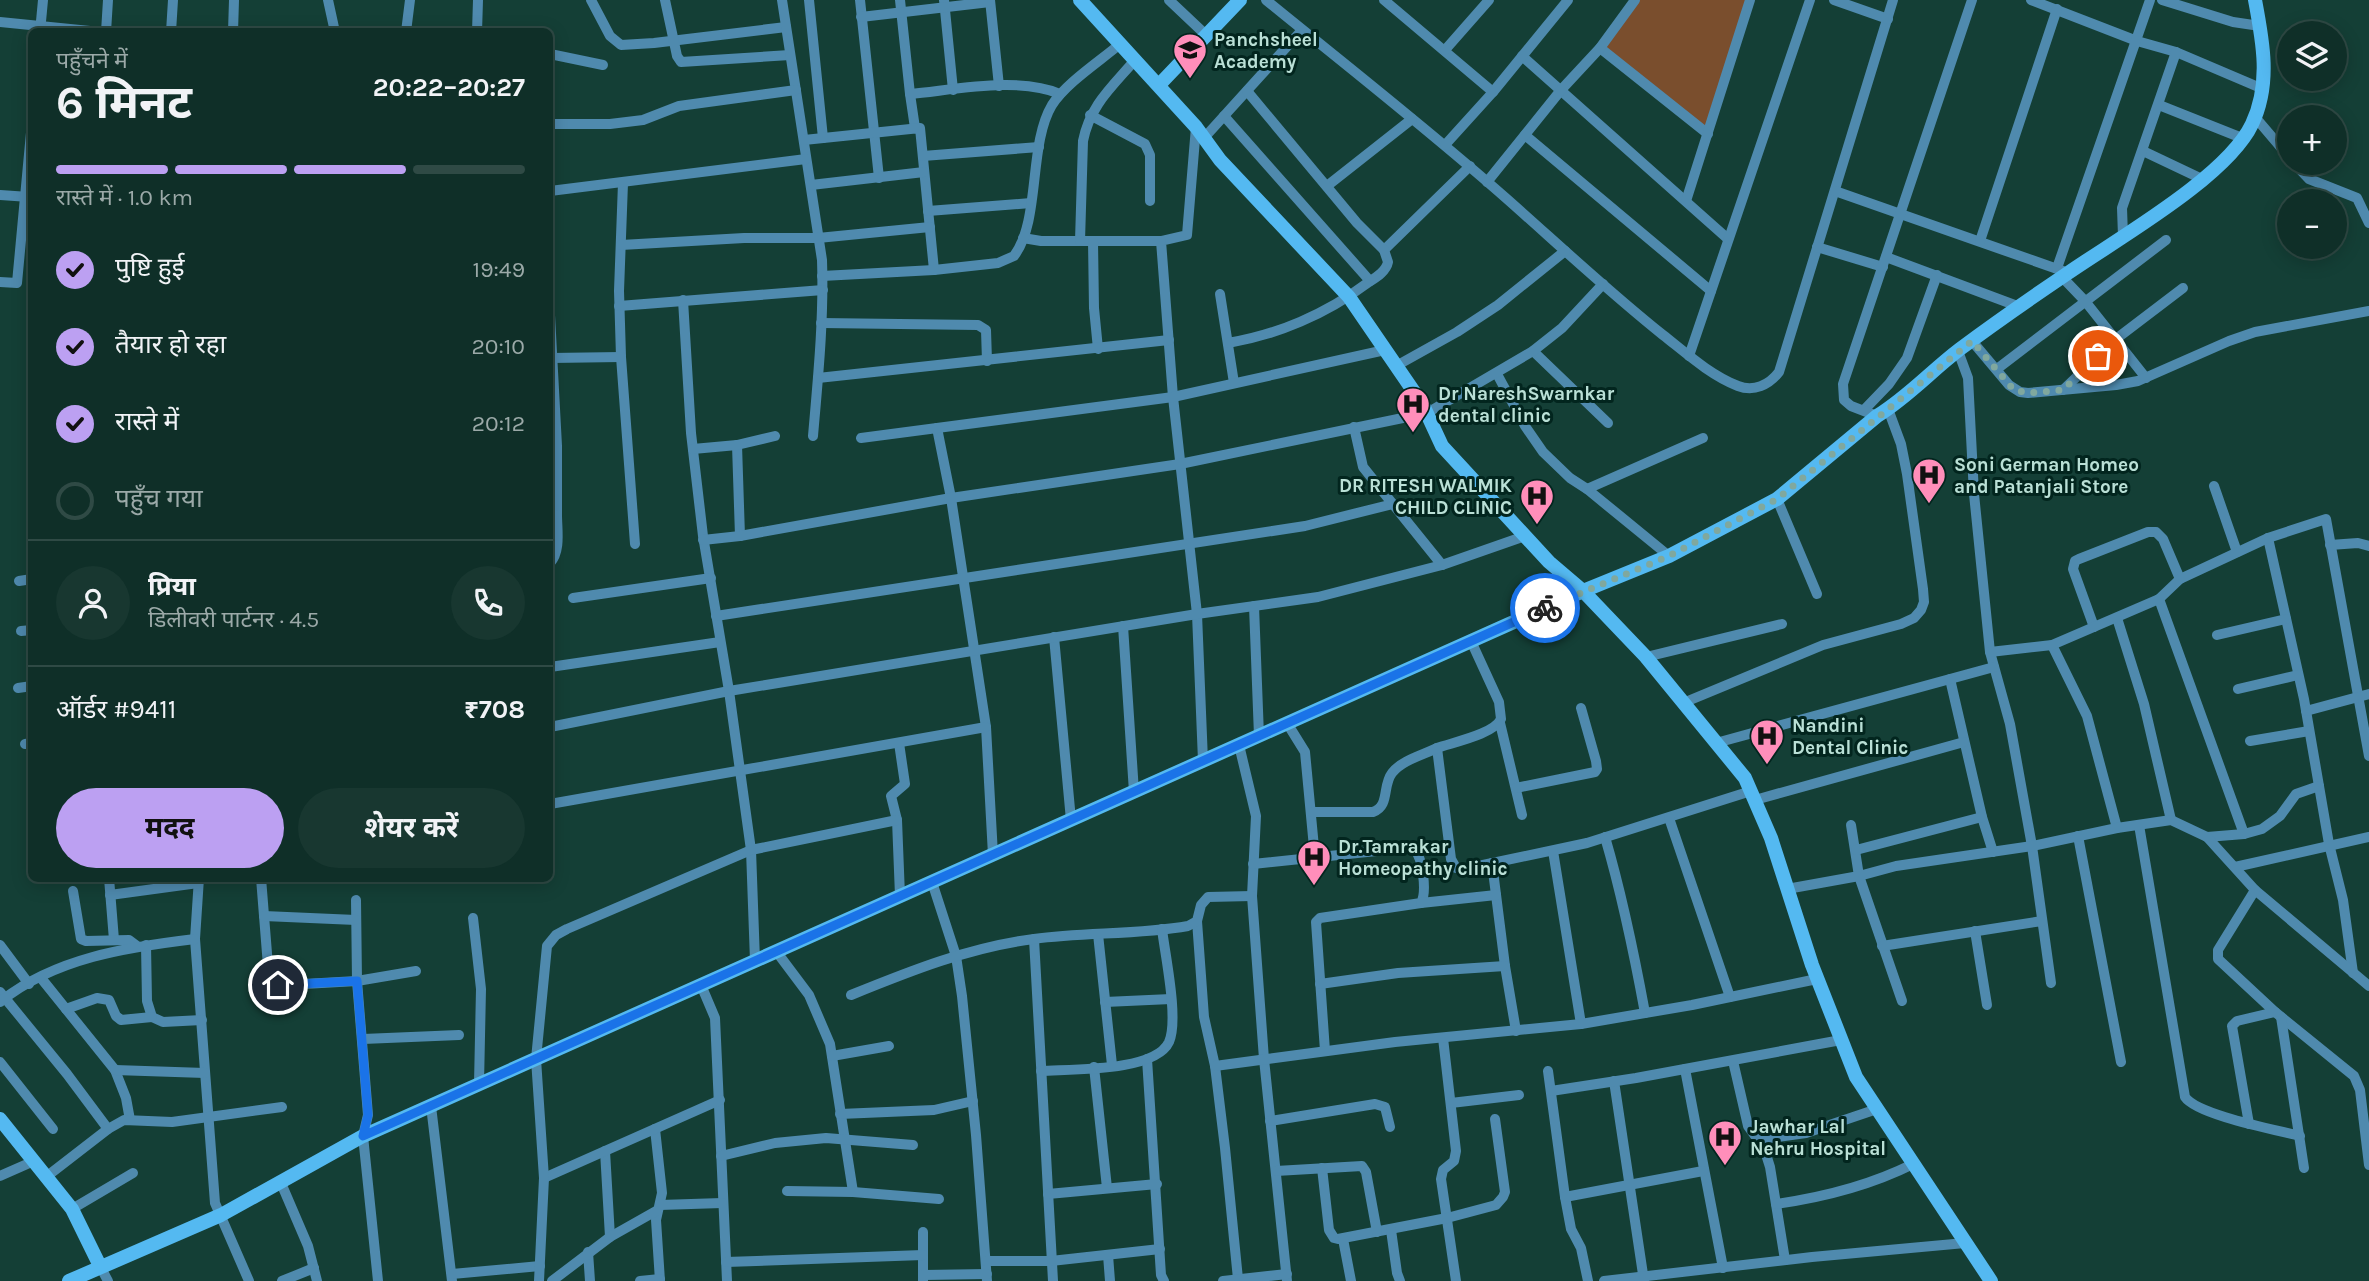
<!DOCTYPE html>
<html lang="hi">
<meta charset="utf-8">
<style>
:root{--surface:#0f2f28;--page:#183730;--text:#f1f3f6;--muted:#9ba9a8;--line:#2f4a45;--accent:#bca0f2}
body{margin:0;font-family:Karla,"Noto Sans Devanagari",sans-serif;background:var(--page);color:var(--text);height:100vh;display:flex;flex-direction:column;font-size:26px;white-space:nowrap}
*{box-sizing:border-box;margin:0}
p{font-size:23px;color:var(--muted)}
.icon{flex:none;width:38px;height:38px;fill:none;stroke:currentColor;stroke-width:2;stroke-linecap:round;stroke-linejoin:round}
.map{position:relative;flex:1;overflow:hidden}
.sheet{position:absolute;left:28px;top:28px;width:525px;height:854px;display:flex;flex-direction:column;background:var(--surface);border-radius:10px;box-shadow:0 4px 18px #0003,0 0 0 2px var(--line)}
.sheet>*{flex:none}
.buttons{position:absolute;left:2277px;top:21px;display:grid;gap:14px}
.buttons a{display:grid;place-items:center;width:70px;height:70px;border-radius:50%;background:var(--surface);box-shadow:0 4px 18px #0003,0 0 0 2px var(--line);font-size:35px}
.pin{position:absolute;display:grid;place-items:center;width:60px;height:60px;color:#fff;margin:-30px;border:4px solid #fff;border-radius:50%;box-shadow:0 2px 7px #0007}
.courier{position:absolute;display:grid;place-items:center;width:70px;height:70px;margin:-35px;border:5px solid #1a73e8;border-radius:50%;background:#fff;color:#222;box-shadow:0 2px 9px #0007}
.head em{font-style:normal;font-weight:700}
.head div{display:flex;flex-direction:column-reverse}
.head{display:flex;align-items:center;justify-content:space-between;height:119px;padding:0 28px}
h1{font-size:46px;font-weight:700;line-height:52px}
.bar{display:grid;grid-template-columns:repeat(4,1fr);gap:10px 7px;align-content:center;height:84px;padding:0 28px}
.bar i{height:9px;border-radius:5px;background:var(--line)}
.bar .on{background:var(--accent)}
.bar p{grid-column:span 4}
.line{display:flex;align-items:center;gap:18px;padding:0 28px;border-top:2px solid var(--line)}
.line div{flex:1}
.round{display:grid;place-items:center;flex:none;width:74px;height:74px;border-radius:37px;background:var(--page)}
ol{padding:0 28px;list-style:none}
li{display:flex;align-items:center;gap:21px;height:77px}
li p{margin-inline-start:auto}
li .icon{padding:7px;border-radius:50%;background:var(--accent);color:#111;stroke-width:4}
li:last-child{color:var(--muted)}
li i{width:38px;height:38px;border:4px solid var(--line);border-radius:50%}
.action{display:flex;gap:14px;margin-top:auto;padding:14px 28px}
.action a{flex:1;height:80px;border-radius:42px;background:var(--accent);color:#111;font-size:28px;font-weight:700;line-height:80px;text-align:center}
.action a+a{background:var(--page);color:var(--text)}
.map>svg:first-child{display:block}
.green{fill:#7a4e2d}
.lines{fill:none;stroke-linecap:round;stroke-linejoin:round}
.street{stroke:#4f8aae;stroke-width:10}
.secondary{stroke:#54b9f1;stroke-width:14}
.done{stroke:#80a89e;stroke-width:7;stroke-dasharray:0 12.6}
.route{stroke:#1a73e8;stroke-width:9}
.labels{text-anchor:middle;stroke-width:6;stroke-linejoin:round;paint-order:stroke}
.poi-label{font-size:19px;font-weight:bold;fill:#bae0d6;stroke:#02251e;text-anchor:start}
</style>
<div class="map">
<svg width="2369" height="1281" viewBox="0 0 2369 1281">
<rect width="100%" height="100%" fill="#143f36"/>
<polygon class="green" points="1635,0 1750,0 1708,134 1600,48"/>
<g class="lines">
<g class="street">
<polyline points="328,0 335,32"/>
<polyline points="591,0 610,36 621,45 654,43 786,27"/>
<polyline points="665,0 677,56 681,62 790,55"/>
<path d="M 782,0 L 822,260 C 824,319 818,378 813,436"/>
<polyline points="809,0 823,138"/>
<polyline points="860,0 879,178"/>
<polyline points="900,0 910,94"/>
<polyline points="944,0 953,90"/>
<polyline points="990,0 999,86"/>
<polyline points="1169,0 1206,35"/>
<path d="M 1266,0 C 1347,66 1429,130 1507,199 C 1559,245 1609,292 1663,335 C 1686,353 1710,375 1738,386 C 1754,392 1769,385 1779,372 L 1893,0"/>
<polyline points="1384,0 1493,92"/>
<polyline points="1834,0 1888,19"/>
<polyline points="2031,0 2137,41 2176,52 2263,89"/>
<polyline points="2162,0 2233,22 2260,26"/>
<polyline points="861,17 990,2"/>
<polyline points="0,22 100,32"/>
<polyline points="40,32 43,0"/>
<polyline points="106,32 108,0"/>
<polyline points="171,32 173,0"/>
<polyline points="233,32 234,0"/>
<polyline points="406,32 410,0"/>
<polyline points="477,32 478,0"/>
<polyline points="1600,48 1708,134"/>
<polyline points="1445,50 1489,0"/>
<polyline points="550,54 603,65"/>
<polyline points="1522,56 1728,239"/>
<polyline points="2159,105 2242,138"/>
<polyline points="1090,115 1145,144 1150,155 1150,201"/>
<polyline points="1224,116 1370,281"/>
<polyline points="2255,117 2289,157"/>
<polyline points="550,124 610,124 643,120 679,106 796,90"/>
<polyline points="1196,127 1187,235 1161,241 1173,397 1197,614 1203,761"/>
<path d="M 915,128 L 910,94 C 954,90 1019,76 1060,94"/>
<polyline points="1525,135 1711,291"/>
<polyline points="1204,138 1302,30"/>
<polyline points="804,140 920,128 934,270"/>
<polyline points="1445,145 1493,92 1568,0"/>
<polyline points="2143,151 2202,179"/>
<polyline points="923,156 1039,147"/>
<polyline points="2294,163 2309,179 2357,198 2369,223"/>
<polyline points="1487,182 1561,90 1600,48 1635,0"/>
<polyline points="623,183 619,291 621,357 635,544"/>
<polyline points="811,185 924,172"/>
<polyline points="1327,186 1412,119"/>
<polyline points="550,191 806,159"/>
<polyline points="1835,191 2063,271"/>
<polyline points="0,195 29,197"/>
<polyline points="1686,201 1750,0"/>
<polyline points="550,204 550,315 557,446 557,515 550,515"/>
<polyline points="928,211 1031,203"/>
<polyline points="2123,236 2122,208 2176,52"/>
<polyline points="1023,238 1041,241 1161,241"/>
<path d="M 1080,241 L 1083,141 C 1090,105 1112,87 1135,60"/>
<polyline points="1093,241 1094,308 1098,349"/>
<polyline points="1980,241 2057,9"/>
<polyline points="621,245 744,238 818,238 930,227"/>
<polyline points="1817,247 1883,267"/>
<polyline points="1384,250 1470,166"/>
<polyline points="1886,257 2020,307"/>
<polyline points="2057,268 2150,0"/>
<path d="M 822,276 L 934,270 L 998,263 L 1014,256 C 1041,220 1028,145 1052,105 C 1066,83 1100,61 1120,44"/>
<polyline points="2062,277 2085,301 2146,378"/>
<polyline points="0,282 17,283 32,122"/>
<polyline points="1220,294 1234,383"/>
<polyline points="683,300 691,433 703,536 729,691 751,850 755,961"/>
<polyline points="619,306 823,290"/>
<polyline points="821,323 978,325 986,330 987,361"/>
<polyline points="1972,341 2009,385 2020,392 2028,393 2116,385 2138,381 2229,341 2255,332 2369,311"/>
<path d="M 1228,343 C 1277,335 1326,314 1366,284 C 1375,278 1386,272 1388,262 L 1384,250 L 1357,223 L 1247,91"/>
<polyline points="1533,351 1608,423"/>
<polyline points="1958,351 1968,378 1974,494 1990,652 2010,724 2032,846 2051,983"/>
<polyline points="1689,356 1810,0"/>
<polyline points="551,358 621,357"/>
<polyline points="1396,366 1457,332 1498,305 1565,251"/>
<polyline points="1997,369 2166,240"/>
<polyline points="1497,374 1525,426 1543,452 1570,478 1587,489 1669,556"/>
<polyline points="818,378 1169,340"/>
<polyline points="2063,390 2116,339 2183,288"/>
<polyline points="1864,410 1889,384 1907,358 1937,275"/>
<polyline points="1877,416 1851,406 1844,400 1843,384 1972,0"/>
<polyline points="1354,427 1363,467 1442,565"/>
<polyline points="937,428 951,498 986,727 993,855"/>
<polyline points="861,438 1173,397 1385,350"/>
<polyline points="737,445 740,536"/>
<polyline points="693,449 737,445 775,436"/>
<polyline points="2214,486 2237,552"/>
<polyline points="1587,489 1703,438"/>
<polyline points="1777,499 1817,594"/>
<polyline points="2268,538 2304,699 2329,844 2343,900 2353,973"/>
<polyline points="703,540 740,536 951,498 1180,464 1427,413 1533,351 1562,328 1603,284"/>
<polyline points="2330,545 2358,543 2369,546"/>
<path d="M 550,563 C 561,551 557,530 557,515"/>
<polyline points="19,581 32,579"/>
<polyline points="573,598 711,578"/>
<polyline points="2159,599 2244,834"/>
<polyline points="1254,606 1259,736"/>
<polyline points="716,616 1305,526 1393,504"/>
<polyline points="2117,618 2144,704 2171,820"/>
<polyline points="1123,626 1134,792"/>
<polyline points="2094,627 2073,569 2075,561 2079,559 2148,532 2156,532 2163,539 2180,579"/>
<polyline points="21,631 32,630"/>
<polyline points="2217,635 2286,619"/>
<polyline points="1054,637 1071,820"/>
<path d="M 1471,641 L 1499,702 L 1501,719 C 1494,734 1454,742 1437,748 L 1451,859 L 1456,868 L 1464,869 L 1587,843 L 1751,791"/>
<polyline points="2052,645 2087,716 2117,828"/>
<polyline points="1990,652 2052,645 2159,599 2180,579 2268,538 2326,519 2369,756"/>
<polyline points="1646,657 1782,624"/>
<polyline points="550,667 720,642"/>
<polyline points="1950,679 1982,817 1993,852"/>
<polyline points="18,688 32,686"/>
<polyline points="2238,689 2298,675"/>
<polyline points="1683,703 1823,645 1901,624 1914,618 1921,610 1924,602 1923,589 1907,474 1901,444 1888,409"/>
<polyline points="2306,711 2369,694"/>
<polyline points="1287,723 1305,752 1315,858"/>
<polyline points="1500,723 1522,815"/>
<polyline points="550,727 729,691 1197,614 1318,597 1442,565 1525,536"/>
<polyline points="2250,741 2309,731"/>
<polyline points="899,743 905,784 891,796 897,820 900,896"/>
<polyline points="1716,743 1994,667"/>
<polyline points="25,744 32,743"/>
<polyline points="1239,745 1256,816 1252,896 1264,1059 1287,1281"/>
<polyline points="1516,788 1595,772 1597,769 1596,761 1581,708"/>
<polyline points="1755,800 1964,742"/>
<polyline points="550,804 986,727"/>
<path d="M 1312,812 L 1373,812 C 1390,806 1382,786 1392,773 C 1402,760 1423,755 1437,748"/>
<polyline points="1669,818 1730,997"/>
<polyline points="1851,825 1859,876 1902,1001"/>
<path d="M 2139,825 L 2185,1097 C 2197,1115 2277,1130 2300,1136"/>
<polyline points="2078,836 2121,1062"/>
<path d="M 1605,837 C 1622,895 1634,953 1645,1013"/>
<polyline points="2207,837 2244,834 2262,829 2280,816 2296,794 2319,786"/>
<polyline points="1856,850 1982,817"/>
<polyline points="1553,851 1581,1024"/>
<polyline points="1492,863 1505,966 1516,1031"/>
<path d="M 1253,864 L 1405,848 L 1414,849 C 1423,858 1427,892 1421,903 L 1320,918 L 1316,922 L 1325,1051"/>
<polyline points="2235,867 2369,837"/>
<polyline points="109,878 114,940"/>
<polyline points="199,878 195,939 215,1203 249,1281"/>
<polyline points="261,878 268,966 270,977 274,983 286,985 357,981 416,971"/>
<polyline points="932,882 956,956 962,996 976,1135 987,1281"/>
<polyline points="1787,889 1859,876 1896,866 2032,846 2117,828 2171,820 2207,837 2255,890 2369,986"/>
<polyline points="2255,890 2218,950 2218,959 2275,1012 2354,1076 2360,1090 2369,1165"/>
<polyline points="73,891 81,939 86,941 129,940 137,946"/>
<polyline points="110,895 198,883"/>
<polyline points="356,900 357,981 368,1115 363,1136 378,1281"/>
<polyline points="1421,903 1496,895"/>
<polyline points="264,916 356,920"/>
<polyline points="473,918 481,989 479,1084"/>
<polyline points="1197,921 1204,1017 1215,1066 1225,1148 1238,1279"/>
<polyline points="1975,931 1987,1005"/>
<polyline points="1098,934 1112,1065"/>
<polyline points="1034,939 1053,1281"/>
<polyline points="0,945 29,984"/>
<polyline points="146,945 147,1001 152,1017 163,1022 202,1020"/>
<polyline points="1882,946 2042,921"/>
<polyline points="776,951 809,995 830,1044 853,1192"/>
<polyline points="41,978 115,1070 126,1098 130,1120"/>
<polyline points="1320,984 1398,973 1505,966"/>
<polyline points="701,985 715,1018 727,1281"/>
<polyline points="0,992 67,1074 108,1129"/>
<path d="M 851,995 C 910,971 970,947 1034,939 C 1085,932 1138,935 1188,926 L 1197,921 L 1201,905 L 1208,897 L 1252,896"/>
<path d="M 0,1002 C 54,958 128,947 195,939"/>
<polyline points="1105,1002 1171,999"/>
<polyline points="66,1009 97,998 109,1000 116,1016 121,1020 152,1017"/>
<polyline points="2281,1017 2304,1168"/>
<polyline points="1443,1038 1456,1151 1454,1161 1443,1170 1441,1179 1456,1281"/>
<polyline points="363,1039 459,1035"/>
<polyline points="832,1056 889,1046"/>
<polyline points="1147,1059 1161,1275 1164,1281"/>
<polyline points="1733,1061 1748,1126 1764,1148 1770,1167 1785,1260"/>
<polyline points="0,1062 53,1129"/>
<polyline points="1215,1066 1395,1042 1581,1024 1692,1005 1817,979"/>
<polyline points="1094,1067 1107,1188"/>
<polyline points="1685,1069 1723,1268"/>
<polyline points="115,1070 205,1073"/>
<path d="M 1041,1071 C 1071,1069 1155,1072 1169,1042 C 1179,1019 1165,955 1162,929"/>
<polyline points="1548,1071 1565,1197 1571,1229 1581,1248 1588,1281"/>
<polyline points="1614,1081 1644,1281"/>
<polyline points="1551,1091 1636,1078 1841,1040"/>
<polyline points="1451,1103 1519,1095"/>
<polyline points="431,1106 452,1281"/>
<polyline points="840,1114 934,1110 973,1101"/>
<polyline points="1270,1121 1375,1104 1385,1107 1390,1127"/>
<polyline points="2249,1124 2232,1026 2237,1021 2275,1012"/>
<polyline points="655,1129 662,1193 656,1220 660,1281"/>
<polyline points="1757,1140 1806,1133 1877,1109"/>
<polyline points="605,1151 610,1237"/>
<polyline points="721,1156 775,1143 826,1138 913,1145"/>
<polyline points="1322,1168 1329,1230 1334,1238 1338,1239 1447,1218 1496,1205 1503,1197 1505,1192 1495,1119"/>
<polyline points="1276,1171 1362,1166 1366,1172 1377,1232"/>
<polyline points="0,1176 34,1161"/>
<polyline points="46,1177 108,1129 124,1120 172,1122 282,1107"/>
<polyline points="544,1178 720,1100"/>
<polyline points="281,1183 308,1246 317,1281"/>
<polyline points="787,1191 853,1192 939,1199"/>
<polyline points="1048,1194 1157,1184"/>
<polyline points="1565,1197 1703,1171"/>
<path d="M 1776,1204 C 1825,1197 1869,1186 1913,1164"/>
<polyline points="660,1205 722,1203"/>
<polyline points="72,1209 133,1173"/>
<polyline points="1391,1230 1397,1273 1400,1281"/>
<polyline points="923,1232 923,1281"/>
<polyline points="1343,1239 1351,1281"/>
<polyline points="588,1252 590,1281"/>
<polyline points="1108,1255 1110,1281"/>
<polyline points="986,1261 1051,1261 1160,1249"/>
<polyline points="726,1262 923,1255"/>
<polyline points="100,1266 108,1281"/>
<polyline points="452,1274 540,1266"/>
<polyline points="923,1275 987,1274"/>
<polyline points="282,1281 314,1268"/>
<polyline points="539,1281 544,1178 536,1059 547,946 556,935 567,929 751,850 897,820"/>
<polyline points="552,1281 610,1237 656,1211"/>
<polyline points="640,1281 660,1279"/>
<polyline points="1223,1281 1287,1274"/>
<polyline points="1604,1281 1812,1257 1965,1243"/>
</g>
<g class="secondary">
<polyline points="1080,0 1196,127 1220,160 1349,297 1423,405 1442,446 1549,562 1583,591 1646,657 1745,778 1771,838 1812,965 1856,1077 1991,1281"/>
<polyline points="1159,85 1240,0"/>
<polyline points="0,1119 72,1209 100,1266"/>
<path d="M 69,1281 L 221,1215 L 363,1136 L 1583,591 L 1669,556 L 1777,499 L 1877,416 C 1908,397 1931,371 1960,349 C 1995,323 2031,298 2068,273 C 2117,239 2227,177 2252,124 C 2271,84 2263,42 2255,0"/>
</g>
</g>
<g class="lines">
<polyline class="done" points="1545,608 1669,556 1777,499 1972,341 2014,390 2028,393 2063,390 2098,356"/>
<polyline class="route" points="278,985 357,981 368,1115 363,1136 1545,608"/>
</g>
<defs>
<g id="school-pin" transform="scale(1.75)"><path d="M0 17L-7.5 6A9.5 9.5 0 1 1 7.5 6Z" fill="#ff8eba" stroke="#02251e"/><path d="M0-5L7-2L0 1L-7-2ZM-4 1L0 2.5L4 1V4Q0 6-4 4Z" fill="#111"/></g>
<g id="hospital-pin" transform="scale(1.75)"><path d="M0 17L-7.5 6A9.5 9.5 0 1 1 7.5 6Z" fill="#ff8eba" stroke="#02251e"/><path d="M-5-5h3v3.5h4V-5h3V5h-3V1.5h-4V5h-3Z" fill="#111"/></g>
</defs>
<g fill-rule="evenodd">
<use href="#school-pin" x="1190" y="50"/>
<use href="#hospital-pin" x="1413" y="404"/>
<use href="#hospital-pin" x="1929" y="475"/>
<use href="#hospital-pin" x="1537" y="496"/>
<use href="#hospital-pin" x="1767" y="736"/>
<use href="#hospital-pin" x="1314" y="857"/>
<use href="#hospital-pin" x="1725" y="1137"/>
</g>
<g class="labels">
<g class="poi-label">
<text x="1214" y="46">Panchsheel<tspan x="1214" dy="22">Academy</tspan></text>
<text x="1438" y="400">Dr NareshSwarnkar<tspan x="1438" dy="22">dental clinic</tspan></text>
<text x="1954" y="471">Soni German Homeo<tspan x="1954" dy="22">and Patanjali Store</tspan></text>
<text x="1512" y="492" text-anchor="end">DR RITESH WALMIK<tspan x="1512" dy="22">CHILD CLINIC</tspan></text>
<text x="1792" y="732">Nandini<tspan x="1792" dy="22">Dental Clinic</tspan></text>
<text x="1338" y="853">Dr.Tamrakar<tspan x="1338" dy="22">Homeopathy clinic</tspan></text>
<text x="1750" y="1133">Jawhar Lal<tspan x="1750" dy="22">Nehru Hospital</tspan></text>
</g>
</g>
</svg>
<div class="buttons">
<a><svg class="icon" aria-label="layers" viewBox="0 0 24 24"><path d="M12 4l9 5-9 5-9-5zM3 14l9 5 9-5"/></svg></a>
<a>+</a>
<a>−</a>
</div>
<div class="pin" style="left:2098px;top:356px;background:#ea580c"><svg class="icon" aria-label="bag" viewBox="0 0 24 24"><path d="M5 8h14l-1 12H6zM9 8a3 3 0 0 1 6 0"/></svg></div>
<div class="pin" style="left:278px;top:985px;background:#1f2937"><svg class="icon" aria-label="home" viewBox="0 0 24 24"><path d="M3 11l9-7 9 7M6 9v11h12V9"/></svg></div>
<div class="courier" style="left:1545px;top:608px"><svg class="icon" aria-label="bike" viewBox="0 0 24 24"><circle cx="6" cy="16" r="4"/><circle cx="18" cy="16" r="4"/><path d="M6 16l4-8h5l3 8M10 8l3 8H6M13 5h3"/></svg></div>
<section class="sheet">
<div class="head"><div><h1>6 मिनट</h1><p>पहुँचने में</p></div><em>20:22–20:27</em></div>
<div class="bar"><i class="on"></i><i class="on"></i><i class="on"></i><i></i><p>रास्ते में · 1.0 km</p></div>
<ol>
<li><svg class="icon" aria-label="check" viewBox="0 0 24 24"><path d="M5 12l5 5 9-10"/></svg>पुष्टि हुई<p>19:49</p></li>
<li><svg class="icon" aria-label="check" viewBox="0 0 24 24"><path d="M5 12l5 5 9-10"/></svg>तैयार हो रहा<p>20:10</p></li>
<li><svg class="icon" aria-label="check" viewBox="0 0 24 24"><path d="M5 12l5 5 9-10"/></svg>रास्ते में<p>20:12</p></li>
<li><i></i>पहुँच गया</li>
</ol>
<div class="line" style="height:126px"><a class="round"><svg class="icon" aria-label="person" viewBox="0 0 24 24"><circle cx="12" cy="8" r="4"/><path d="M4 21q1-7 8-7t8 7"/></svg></a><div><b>प्रिया</b><p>डिलीवरी पार्टनर · 4.5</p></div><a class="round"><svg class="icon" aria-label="phone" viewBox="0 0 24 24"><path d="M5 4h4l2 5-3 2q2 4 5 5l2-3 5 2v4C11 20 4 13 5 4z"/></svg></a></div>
<div class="line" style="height:91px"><div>ऑर्डर #9411</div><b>₹708</b></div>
<div class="action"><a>मदद</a><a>शेयर करें</a></div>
</section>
</div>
